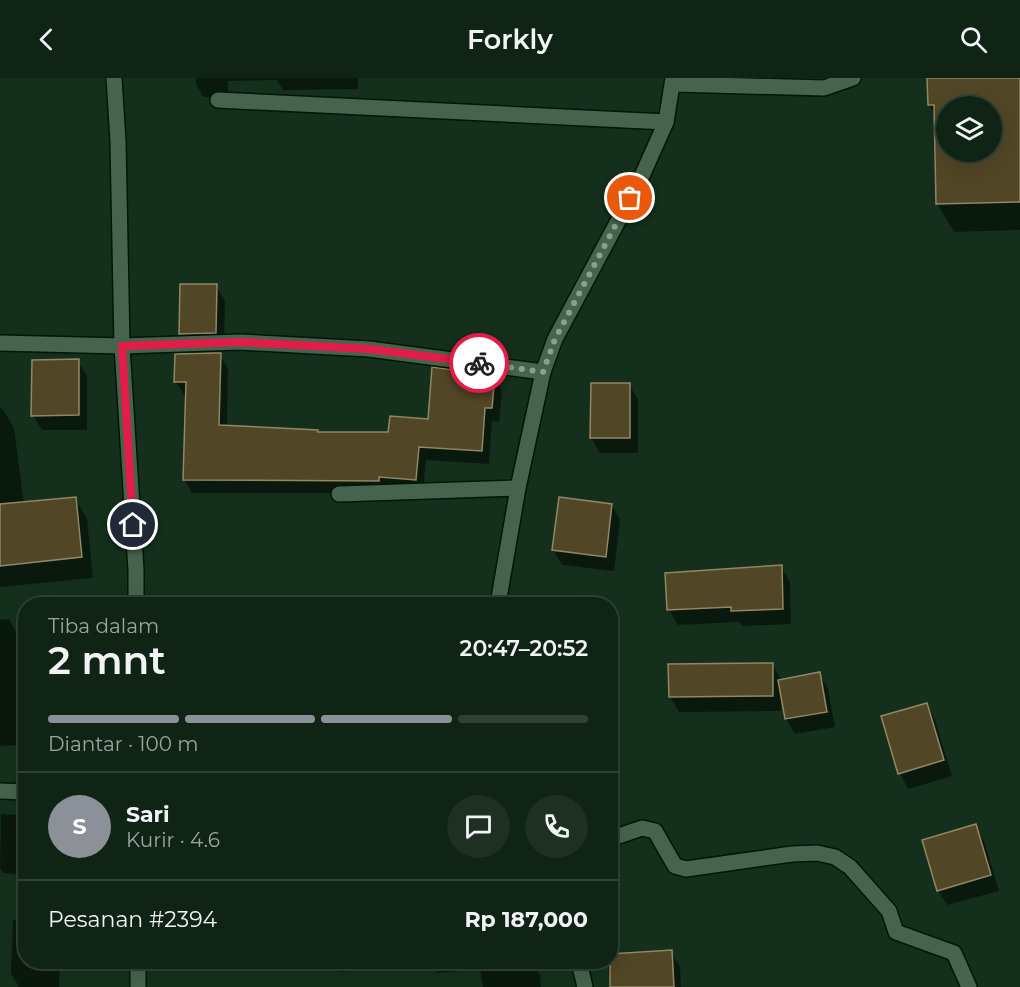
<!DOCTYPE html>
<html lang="id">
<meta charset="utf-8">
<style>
:root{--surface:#0f2415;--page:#1d3022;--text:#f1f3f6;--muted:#9ba4a0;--line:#2f4134;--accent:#8c9099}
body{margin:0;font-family:Montserrat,sans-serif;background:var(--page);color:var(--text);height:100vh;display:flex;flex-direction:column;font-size:22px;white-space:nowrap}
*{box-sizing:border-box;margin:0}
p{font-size:20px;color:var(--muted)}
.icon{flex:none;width:33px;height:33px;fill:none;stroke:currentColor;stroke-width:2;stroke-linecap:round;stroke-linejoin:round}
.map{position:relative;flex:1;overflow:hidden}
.sheet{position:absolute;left:18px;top:519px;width:600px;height:372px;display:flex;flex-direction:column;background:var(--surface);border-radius:24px;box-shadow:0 6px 24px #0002,0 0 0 2px var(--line)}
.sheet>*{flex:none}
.tools{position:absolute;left:936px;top:18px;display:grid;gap:12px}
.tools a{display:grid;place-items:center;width:66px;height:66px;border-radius:50%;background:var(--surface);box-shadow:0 6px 24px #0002,0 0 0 2px var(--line);font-size:30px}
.pin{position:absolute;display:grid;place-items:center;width:51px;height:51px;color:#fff;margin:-26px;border:3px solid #fff;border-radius:50%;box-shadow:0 2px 6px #0007}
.courier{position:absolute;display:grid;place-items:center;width:60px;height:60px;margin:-30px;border:4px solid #e11d48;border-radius:50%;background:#fff;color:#222;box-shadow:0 2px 8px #0007}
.head em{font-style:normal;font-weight:600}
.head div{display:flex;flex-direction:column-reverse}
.head{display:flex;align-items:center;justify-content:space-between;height:102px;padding:0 30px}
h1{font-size:39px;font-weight:600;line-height:45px}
.bar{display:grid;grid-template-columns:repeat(4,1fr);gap:9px 6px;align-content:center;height:72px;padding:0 30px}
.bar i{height:8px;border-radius:4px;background:var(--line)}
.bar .current{background:var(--accent)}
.bar p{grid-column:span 4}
.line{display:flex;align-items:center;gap:15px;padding:0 30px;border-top:2px solid var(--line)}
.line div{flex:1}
.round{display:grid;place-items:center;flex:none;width:63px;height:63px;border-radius:32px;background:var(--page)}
header{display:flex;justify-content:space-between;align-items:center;height:78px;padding:0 30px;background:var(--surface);font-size:27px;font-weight:600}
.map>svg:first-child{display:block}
.shadow{fill:#0007;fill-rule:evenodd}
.building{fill:#514625;stroke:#928764;stroke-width:1.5;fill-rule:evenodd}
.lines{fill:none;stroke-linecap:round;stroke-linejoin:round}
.minor-casing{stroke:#001706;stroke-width:18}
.minor{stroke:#46644d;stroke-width:15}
.done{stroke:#8ca090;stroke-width:6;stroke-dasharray:0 10.8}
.route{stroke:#e11d48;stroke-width:8}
</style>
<header><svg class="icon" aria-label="back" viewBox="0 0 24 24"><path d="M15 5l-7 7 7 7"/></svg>Forkly<svg class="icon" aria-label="search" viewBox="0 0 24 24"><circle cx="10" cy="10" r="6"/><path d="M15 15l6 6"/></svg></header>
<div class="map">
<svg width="1020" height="909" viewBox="0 0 1020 909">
<rect width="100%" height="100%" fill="#14301c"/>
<g class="shadow">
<polygon points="196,0 358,0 358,11 283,12 277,2 228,3 228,19 203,19 196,6"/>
<path d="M 929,0 L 1020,0 L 1020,152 L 954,154 L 937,125 L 936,38 L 929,27 ZM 946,28 L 992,28 L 992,74 L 946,74 Z"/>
<polygon points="216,208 225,223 224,270 189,271 180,256"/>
<polygon points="220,277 228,291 227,349 263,352 390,356 430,343 494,299 502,313 499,344 492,343 489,386 426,382 423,415 192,415 184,401 187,317 184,317 176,304"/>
<polygon points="78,283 87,298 87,352 42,352 33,337"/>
<polygon points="629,306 638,322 638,375 600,375 591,360"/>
<polygon points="0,330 2,330 14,350 24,426 75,420 87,441 93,500 0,509"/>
<polygon points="612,427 620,442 614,493 562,487 553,472"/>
<polygon points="781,489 790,504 791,546 742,548 739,544 678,547 669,532"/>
<polygon points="9,541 22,564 22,580 26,580 26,666 0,668 0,542"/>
<polygon points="772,586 782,603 819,596 828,611 835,649 795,656 786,641 782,620 781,621 781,633 679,634 670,619"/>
<polygon points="927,626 935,642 952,698 908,711 900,695"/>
<polygon points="1,736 26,738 26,797 3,795 0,790"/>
<polygon points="975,748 984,763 999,813 947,827 938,812"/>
<polygon points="13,842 26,842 26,884 60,884 59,909 19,909 11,895"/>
<polygon points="671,874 680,889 681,909 610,909 608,884"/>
<polygon points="333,884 376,884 377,891 339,894"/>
<polygon points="430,884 532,884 540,897 541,909 483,909 480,891 437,895"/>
</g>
<g class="building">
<path d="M 927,0 L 1020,0 L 1020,124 L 936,126 L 934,27 L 928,27 ZM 946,28 L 992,28 L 992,74 L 946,74 Z"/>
<polygon points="180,206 217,206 216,255 179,256"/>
<polygon points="216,275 221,275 219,347 318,352 318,354 388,354 390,338 428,341 432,289 495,297 492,330 485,330 482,373 419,369 416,402 379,399 379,403 183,402 186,304 174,304 175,276"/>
<polygon points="79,281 79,337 31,338 32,282"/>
<polygon points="591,305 630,305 630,360 590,360"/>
<polygon points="76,419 82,479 0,488 0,426"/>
<polygon points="559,419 612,426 606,479 552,472"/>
<polygon points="782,487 783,531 731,533 731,529 667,532 665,495"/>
<polygon points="773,585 773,618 669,619 668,586"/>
<polygon points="820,594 827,634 785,641 778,602"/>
<polygon points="927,625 944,682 898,696 881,638"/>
<polygon points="976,746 991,797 937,813 922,762"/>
<polygon points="672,872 674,909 610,909 610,876"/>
</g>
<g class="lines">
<g class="minor-casing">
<g id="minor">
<polyline points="114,0 118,63 122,268 136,492 136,526"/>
<polyline points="673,6 824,10 853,0"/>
<polyline points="218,22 666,44"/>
<polyline points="0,265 122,268 240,264 369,271 543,294"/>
<polyline points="339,416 518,410"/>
<polyline points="498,526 518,410 543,294 555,261 641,100 666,44 673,0"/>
<polyline points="0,713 26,714"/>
<polyline points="610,761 642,750 655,753 675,788 686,791 792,776 817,775 835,779 850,789 889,833 896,854 954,875 969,909"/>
<polyline points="579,884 585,909"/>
<polyline points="138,909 138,884"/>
</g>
</g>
<use href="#minor" class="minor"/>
</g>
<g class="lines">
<polyline class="done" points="479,285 543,294 555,261 630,120"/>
<polyline class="route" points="133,447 122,268 240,264 369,271 479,285"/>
</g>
</svg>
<div class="tools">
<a><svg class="icon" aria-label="layers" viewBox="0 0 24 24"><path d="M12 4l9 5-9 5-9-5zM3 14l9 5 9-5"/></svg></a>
</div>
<div class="pin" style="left:630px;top:120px;background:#ea580c"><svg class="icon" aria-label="bag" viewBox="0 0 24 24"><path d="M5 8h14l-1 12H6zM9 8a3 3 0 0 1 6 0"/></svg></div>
<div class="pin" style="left:133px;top:447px;background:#1f2937"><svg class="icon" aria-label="home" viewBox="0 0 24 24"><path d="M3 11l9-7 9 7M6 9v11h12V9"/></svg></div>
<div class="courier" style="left:479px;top:285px"><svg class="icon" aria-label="bike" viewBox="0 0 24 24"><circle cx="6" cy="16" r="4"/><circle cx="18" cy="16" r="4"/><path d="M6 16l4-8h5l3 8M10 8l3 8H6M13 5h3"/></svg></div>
<section class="sheet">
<div class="head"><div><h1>2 mnt</h1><p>Tiba dalam</p></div><em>20:47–20:52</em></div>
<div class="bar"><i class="current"></i><i class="current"></i><i class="current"></i><i></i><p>Diantar · 100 m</p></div>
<div class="line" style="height:108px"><b class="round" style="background:var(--accent);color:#fff">S</b><div><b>Sari</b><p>Kurir · 4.6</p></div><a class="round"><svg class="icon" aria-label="chat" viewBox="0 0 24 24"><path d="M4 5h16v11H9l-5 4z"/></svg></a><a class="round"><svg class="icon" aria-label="phone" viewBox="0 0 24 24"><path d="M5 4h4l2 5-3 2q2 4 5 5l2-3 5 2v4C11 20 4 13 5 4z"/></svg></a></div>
<div class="line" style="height:78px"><div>Pesanan #2394</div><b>Rp 187,000</b></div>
</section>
</div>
